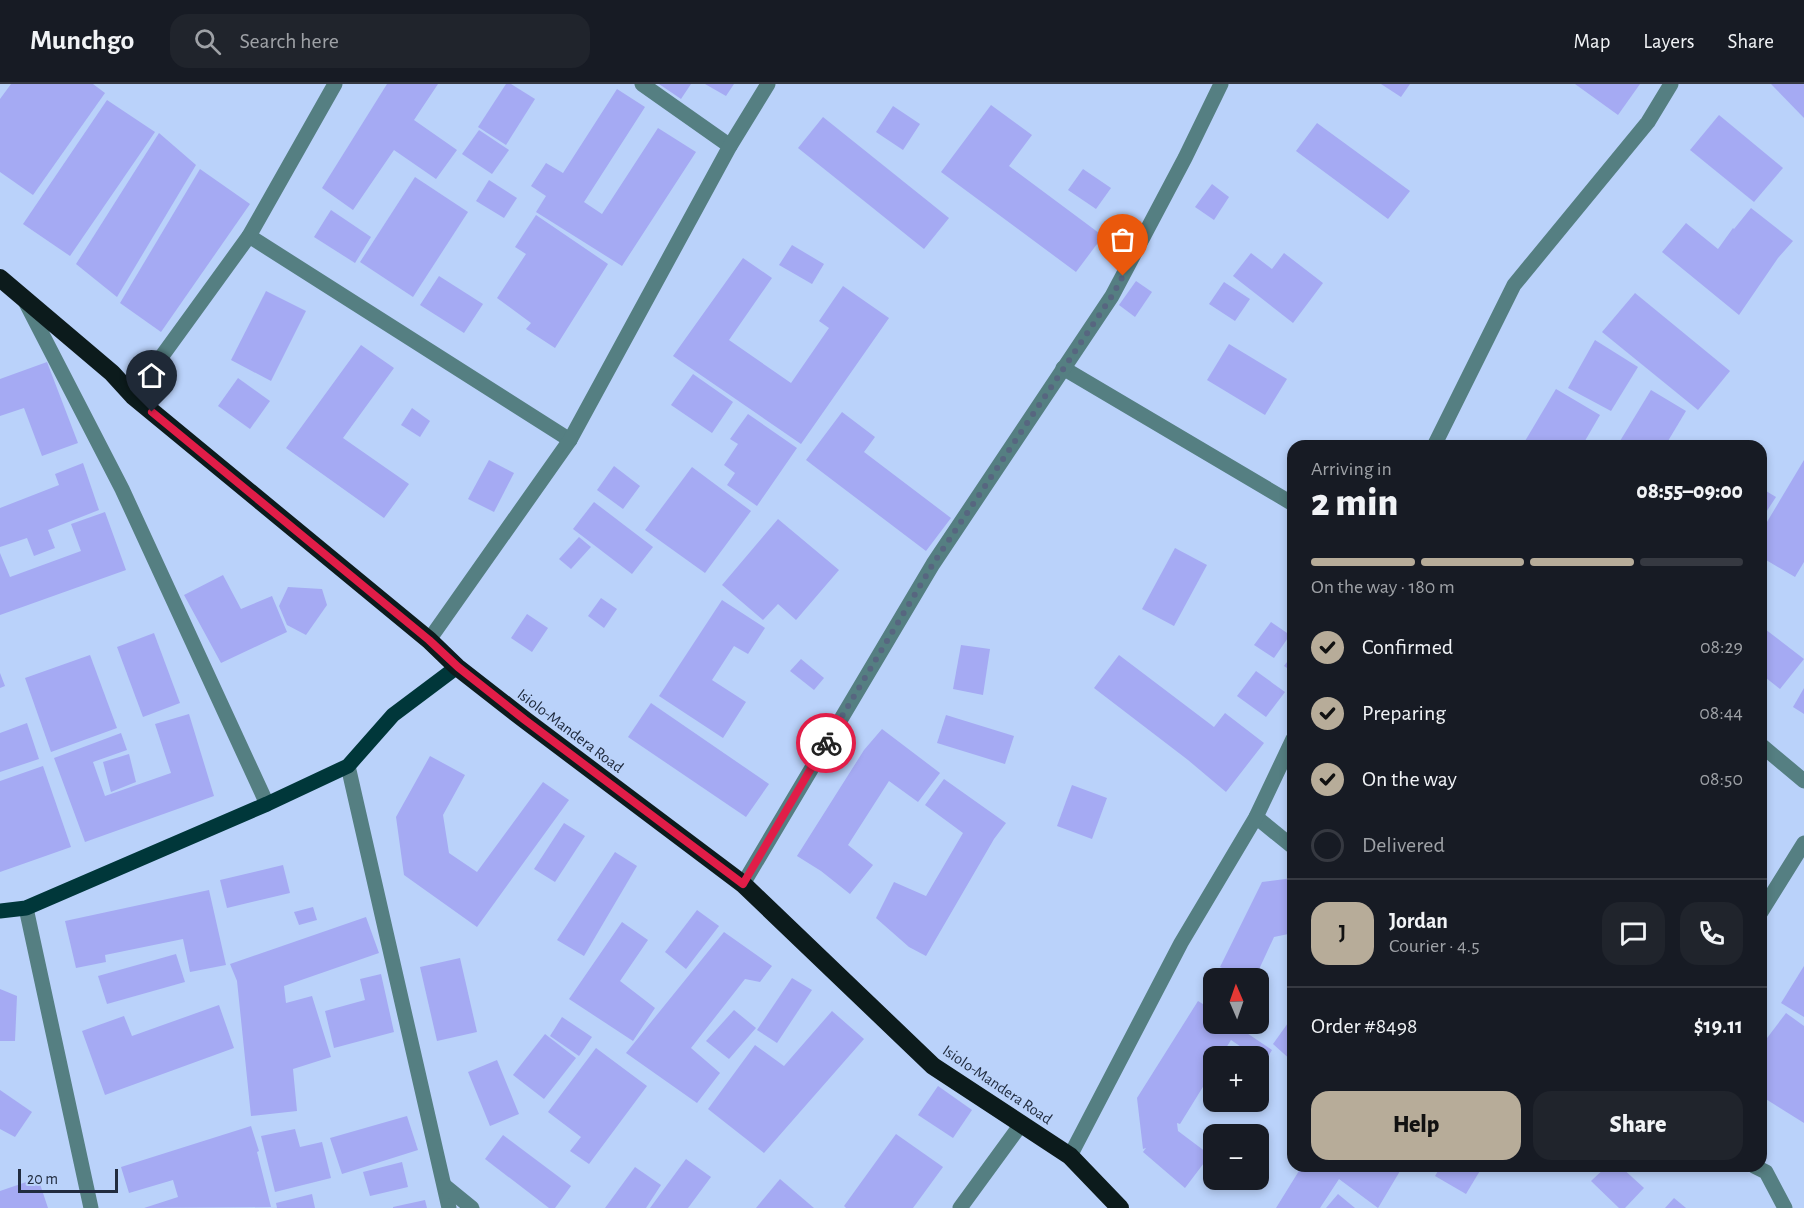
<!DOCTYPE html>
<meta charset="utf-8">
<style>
:root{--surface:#171b24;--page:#20242c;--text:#f1f3f6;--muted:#9ea1a6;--line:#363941;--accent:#b7ac99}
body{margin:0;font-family:"Alegreya Sans",sans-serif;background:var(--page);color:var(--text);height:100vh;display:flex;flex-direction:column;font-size:22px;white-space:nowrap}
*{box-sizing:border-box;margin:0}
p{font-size:20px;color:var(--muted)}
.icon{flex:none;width:33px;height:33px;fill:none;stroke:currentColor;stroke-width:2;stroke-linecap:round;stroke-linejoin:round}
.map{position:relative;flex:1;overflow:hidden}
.panel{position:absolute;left:1287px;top:356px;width:480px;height:732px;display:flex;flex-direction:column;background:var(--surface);border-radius:18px;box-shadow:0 3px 9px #0003}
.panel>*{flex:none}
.needle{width:39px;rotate:358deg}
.fabs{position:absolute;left:1203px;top:884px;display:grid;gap:12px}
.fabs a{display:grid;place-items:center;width:66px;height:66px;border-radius:12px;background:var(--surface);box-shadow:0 3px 9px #0003;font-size:30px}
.scale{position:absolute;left:18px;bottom:15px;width:100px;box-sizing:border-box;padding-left:6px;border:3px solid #212c3f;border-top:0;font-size:16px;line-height:21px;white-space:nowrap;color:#212c3f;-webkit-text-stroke:4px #bad2fa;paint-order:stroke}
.pin{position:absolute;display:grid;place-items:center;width:51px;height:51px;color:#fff;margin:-62px -26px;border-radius:50% 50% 50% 0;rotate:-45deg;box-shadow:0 0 6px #0007}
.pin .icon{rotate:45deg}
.courier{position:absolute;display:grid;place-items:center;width:60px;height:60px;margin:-30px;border:4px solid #e11d48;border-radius:50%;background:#fff;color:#222;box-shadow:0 2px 8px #0007}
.summary em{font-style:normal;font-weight:800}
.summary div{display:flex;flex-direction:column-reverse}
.summary{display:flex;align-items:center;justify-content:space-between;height:102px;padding:0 24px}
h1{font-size:39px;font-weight:800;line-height:45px}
.bar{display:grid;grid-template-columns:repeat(4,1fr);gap:9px 6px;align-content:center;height:72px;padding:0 24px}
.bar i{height:8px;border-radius:4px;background:var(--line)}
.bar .selected{background:var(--accent)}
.bar p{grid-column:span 4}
.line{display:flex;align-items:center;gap:15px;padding:0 24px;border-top:2px solid var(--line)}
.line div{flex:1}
.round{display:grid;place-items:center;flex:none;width:63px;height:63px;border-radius:18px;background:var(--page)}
ol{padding:0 24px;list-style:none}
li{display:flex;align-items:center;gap:18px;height:66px}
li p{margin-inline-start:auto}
li .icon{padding:6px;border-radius:50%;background:var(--accent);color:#111;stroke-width:4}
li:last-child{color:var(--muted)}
li i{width:33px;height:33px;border:3px solid var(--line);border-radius:50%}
.primary-button{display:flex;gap:12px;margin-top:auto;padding:12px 24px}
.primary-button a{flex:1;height:69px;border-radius:18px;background:var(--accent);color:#111;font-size:24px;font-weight:800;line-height:69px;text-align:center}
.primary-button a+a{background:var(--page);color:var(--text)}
header{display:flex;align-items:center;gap:36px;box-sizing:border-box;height:84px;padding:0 30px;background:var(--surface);border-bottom:2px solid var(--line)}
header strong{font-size:28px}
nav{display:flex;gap:33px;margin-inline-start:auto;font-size:21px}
.search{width:420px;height:54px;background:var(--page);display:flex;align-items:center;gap:15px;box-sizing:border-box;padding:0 21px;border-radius:18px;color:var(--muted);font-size:22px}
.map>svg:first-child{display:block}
.building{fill:#a5aaf3}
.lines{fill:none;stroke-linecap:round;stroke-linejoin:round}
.minor{stroke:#557f82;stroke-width:15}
.major{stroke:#00373a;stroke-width:15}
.highway{stroke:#0c1b1c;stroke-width:18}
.done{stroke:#576680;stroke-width:6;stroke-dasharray:0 10.8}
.route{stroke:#e11d48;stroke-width:8}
.labels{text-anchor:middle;stroke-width:4.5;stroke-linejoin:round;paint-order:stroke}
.street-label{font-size:16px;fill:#212c3f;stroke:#bad2fa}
</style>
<header>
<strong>Munchgo</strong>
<div class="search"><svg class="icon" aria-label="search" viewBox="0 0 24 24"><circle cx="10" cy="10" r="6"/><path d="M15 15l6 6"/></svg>Search here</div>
<nav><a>Map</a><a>Layers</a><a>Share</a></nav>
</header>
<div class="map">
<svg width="1804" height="1124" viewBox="0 0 1804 1124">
<rect width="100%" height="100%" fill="#bad2fa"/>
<g class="building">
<polygon points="11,0 93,0 105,9 33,111 0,88 0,15"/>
<polygon points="387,0 438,0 414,36 457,66 436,95 394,66 353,126 322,104"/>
<polygon points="506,0 511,0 535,15 506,61 478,43"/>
<polygon points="659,0 691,0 681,15"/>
<polygon points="705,0 734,0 726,12"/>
<polygon points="1381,0 1410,0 1401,13"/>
<polygon points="1575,0 1640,0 1618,31"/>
<polygon points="1771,0 1804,0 1804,34"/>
<polygon points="617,5 645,23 584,118 602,130 658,44 696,68 622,182 536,128 546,112 531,102 546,79 563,89"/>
<polygon points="107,16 155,48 70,172 23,140"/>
<polygon points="991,21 1032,51 1009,82 1103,152 1076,188 941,88"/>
<polygon points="893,22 920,40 903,66 876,48"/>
<polygon points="1719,31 1783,84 1754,118 1690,66"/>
<polygon points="823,33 949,134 924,165 798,64"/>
<polygon points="1317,39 1410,107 1388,135 1296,67"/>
<polygon points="479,46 509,66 492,90 462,70"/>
<polygon points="159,49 196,81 117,213 76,180"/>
<polygon points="200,85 250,120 161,248 120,219"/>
<polygon points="1083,85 1111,104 1096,125 1068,106"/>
<polygon points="415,93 468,128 413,213 360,178"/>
<polygon points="489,96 517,114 504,134 476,117"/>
<polygon points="1212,100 1229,113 1214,136 1195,123"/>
<polygon points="1751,124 1793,157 1778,174 1739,231 1662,168 1686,139 1718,165 1733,144 1734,145"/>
<polygon points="331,126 371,153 355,179 314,153"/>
<polygon points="536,131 608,180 555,264 526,245 531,239 497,214 526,170 515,163"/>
<polygon points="792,161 824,180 812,200 779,181"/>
<polygon points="1251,169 1272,185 1284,169 1323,199 1293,239 1233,192"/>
<polygon points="743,174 772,194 729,256 791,299 829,244 819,237 843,202 889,234 801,360 673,272"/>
<polygon points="439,192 483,220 464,249 420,221"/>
<polygon points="1136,197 1152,208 1135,233 1119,221"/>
<polygon points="1224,198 1250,215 1235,237 1209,220"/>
<polygon points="266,207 306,227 271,297 231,276"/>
<polygon points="1635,209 1730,287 1698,326 1602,248"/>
<polygon points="1595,256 1638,283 1611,327 1568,304"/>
<polygon points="1229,260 1287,295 1265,331 1207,296"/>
<polygon points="361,261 394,284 343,354 409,400 384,434 286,364"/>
<polygon points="47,278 78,359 42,372 24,324 0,332 0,295"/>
<polygon points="693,290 733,318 712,349 671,321"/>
<polygon points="238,294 270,317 250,345 218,322"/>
<polygon points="1556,305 1600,331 1582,362 1522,362"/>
<polygon points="1651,306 1686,327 1665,362 1617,362"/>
<polygon points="412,324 430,337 420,353 401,341"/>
<polygon points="842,328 875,353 864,368 951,434 926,467 806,376"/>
<polygon points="748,330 797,364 757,422 727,401 735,389 724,381 738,360 730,355"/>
<polygon points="1684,356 1694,362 1681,362"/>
<polygon points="489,376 514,389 494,428 468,415"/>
<polygon points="1804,376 1804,478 1795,493 1761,473 1761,448"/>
<polygon points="83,379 99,426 48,446 55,464 34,472 27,454 0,463 0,424 59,401 55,390"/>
<polygon points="614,382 640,402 623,425 597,406"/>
<polygon points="692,383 751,427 705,489 645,446"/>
<polygon points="1761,404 1776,413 1761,436"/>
<polygon points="594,418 653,463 632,490 573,445"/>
<polygon points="105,428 126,486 0,531 0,469 10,493 81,467 71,440"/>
<polygon points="778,435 839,486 796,536 778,520 763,536 722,501"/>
<polygon points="579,453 591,463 571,485 559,475"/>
<polygon points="1175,464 1207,481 1174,542 1142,525"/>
<polygon points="223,491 241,525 272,512 287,548 221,579 184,511"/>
<polygon points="288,503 322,505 327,521 306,551 287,541 279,522"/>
<polygon points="601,514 617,525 604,544 588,532"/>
<polygon points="722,516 765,544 748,570 734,562 712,596 746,618 723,654 659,612"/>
<polygon points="527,530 548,544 532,568 511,554"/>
<polygon points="1271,538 1290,551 1274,574 1254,561"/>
<polygon points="1761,542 1804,575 1780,605 1761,590"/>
<polygon points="154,549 180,619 143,633 117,563"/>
<polygon points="961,561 990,565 983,611 953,605"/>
<polygon points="1293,570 1293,588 1284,582"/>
<polygon points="90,571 117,644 51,668 25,594"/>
<polygon points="1119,571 1214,643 1225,629 1264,659 1226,708 1188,676 1094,604"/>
<polygon points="801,575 824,594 814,606 790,587"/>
<polygon points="1256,587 1285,608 1266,633 1237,612"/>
<polygon points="0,589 5,602 0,604"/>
<polygon points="1804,604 1804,630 1793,623"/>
<polygon points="651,619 769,700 746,733 628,653"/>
<polygon points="189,630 214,712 85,758 54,674 121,649 127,666 93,678 105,712 171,689 155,640"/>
<polygon points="946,631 1014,652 1005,680 937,659"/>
<polygon points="27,639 39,675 0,688 0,649"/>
<polygon points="882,645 940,689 918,718 889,697 848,761 873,781 850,810 821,787 797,772 864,666"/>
<polygon points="129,670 136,698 111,708 103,678"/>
<polygon points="430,672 465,691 443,731 449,769 477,788 543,698 569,716 477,843 404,791 396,733"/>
<polygon points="43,682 71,763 0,788 0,697"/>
<polygon points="944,695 1006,739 994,755 926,872 909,863 876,834 894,798 926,812 963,749 925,721"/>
<polygon points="1072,701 1107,714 1092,755 1057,742"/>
<polygon points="564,739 585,752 555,798 534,785"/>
<polygon points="615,768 637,782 584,872 557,856"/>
<polygon points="283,781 290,809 227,824 220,796"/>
<polygon points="1293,794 1293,849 1274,853 1255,894 1243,894 1220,883 1262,798"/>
<polygon points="209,806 226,881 190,888 183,855 105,871 106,878 76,884 65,837"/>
<polygon points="313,823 317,836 299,841 294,828"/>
<polygon points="697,826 719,842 686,885 665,868"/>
<polygon points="366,833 379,869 284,902 286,919 312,912 331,973 293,985 297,1027 251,1032 237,897 230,880"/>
<polygon points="622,838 648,856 620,897 655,924 633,957 569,915"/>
<polygon points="724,848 772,882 760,898 745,895 691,964 720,989 697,1019 626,969"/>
<polygon points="176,870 185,898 107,920 98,892"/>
<polygon points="460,874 477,948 437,957 420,883"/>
<polygon points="1804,882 1804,933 1781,919"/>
<polygon points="381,890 394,948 334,964 325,927 365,916 360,895"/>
<polygon points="792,894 812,906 777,959 757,946"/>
<polygon points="0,905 17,912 15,957 0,957"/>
<polygon points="1198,917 1214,927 1214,939 1232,939 1272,966 1258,989 1258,972 1248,972 1250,969 1231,956 1221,972 1214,972 1214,985 1180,1040 1177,1039 1178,1047 1210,1071 1185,1104 1143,1068 1146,1064 1143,1065 1137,1014"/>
<polygon points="219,921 234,964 105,1011 82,947 124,932 132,952"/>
<polygon points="734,926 756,944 729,975 706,957"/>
<polygon points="832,927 864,955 764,1069 708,1025 755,961 784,982"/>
<polygon points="1786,929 1804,942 1804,1039 1761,1012 1761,962"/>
<polygon points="1293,932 1293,978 1273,960"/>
<polygon points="562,933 592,953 579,972 550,952"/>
<polygon points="545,950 576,974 544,1015 513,991"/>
<polygon points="596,964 647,1002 589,1080 570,1067 581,1053 548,1028"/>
<polygon points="497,976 519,1030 490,1042 468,988"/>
<polygon points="938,1002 972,1026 953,1054 918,1031"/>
<polygon points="0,1006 32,1028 15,1053 0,1045"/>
<polygon points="407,1032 418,1066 342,1090 330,1054"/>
<polygon points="251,1042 259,1067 257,1068 271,1123 144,1124 178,1113 173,1096 129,1109 121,1083"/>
<polygon points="295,1045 300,1063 322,1058 331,1094 275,1108 261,1052"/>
<polygon points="896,1050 943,1083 913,1124 846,1124 844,1122"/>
<polygon points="503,1051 571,1102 555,1124 549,1124 485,1075"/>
<polygon points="686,1075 711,1093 688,1124 650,1124"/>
<polygon points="402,1078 408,1103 370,1112 363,1088"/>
<polygon points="1302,1082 1392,1082 1400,1087 1378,1124 1339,1095 1320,1124 1276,1124"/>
<polygon points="1441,1082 1475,1082 1481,1085 1466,1110 1435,1092"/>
<polygon points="1607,1082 1620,1082 1644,1104 1625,1124 1619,1124 1591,1097"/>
<polygon points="635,1083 661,1101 646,1124 605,1124"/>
<polygon points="38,1094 48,1124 0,1124 0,1107"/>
<polygon points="780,1095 814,1124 756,1124"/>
<polygon points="312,1110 315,1124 277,1124 276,1119"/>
<polygon points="1338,1110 1355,1124 1326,1124"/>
<polygon points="1674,1114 1686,1124 1665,1124"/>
<polygon points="425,1116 427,1124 393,1124 393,1123"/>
</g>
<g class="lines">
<g class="minor">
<polyline points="642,0 730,62"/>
<polyline points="249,152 570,356"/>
<polyline points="25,217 122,405 267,720"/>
<polyline points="1063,284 1293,420"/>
<polyline points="133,312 249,152 335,0"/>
<polyline points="1434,362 1514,201 1648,38 1671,0"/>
<polyline points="429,556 570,356 730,62 768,0"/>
<polyline points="1761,661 1804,697"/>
<polyline points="348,682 449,1124"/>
<polyline points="1256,733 1293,763"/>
<polyline points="743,800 933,480 1112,212 1185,74 1221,0"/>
<polyline points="26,824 91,1124"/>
<polyline points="1761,828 1804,759"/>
<polyline points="1070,1072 1181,859 1256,733 1293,655"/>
<polyline points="1754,1082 1766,1088 1785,1124"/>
<polyline points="445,1102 472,1124"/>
<polyline points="960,1124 1022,1039"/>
</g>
<polyline class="major" points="0,827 26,824 267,720 348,682 393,631 457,583"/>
<polyline class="highway" points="0,194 112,289 133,312 429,556 457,583 525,636 743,800 933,982 1070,1072 1120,1124"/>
</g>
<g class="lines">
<polyline class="done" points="826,659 933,480 1112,212 1123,192"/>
<polyline class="route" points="152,328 429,556 458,583 525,636 743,800 826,659"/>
</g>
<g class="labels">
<g class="street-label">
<text transform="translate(571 646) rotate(37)" y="6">Isiolo-Mandera Road</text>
<text transform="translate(998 1000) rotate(34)" y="6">Isiolo-Mandera Road</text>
</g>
</g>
</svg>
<div class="fabs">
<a><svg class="needle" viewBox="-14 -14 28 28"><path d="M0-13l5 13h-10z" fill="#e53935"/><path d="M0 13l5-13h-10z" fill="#9ea1a6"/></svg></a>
<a>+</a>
<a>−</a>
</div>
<div class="scale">20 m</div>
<div class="pin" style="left:1123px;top:192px;background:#ea580c"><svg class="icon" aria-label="bag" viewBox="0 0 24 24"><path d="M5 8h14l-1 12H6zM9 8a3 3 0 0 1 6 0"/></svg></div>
<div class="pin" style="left:152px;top:328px;background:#1f2937"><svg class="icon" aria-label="home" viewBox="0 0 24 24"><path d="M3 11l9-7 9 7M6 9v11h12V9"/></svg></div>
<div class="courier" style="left:826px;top:659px"><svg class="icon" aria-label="bike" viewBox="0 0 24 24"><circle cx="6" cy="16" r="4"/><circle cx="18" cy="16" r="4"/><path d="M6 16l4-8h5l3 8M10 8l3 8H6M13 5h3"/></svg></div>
<section class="panel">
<div class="summary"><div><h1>2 min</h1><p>Arriving in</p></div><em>08:55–09:00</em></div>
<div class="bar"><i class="selected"></i><i class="selected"></i><i class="selected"></i><i></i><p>On the way · 180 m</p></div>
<ol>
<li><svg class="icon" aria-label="check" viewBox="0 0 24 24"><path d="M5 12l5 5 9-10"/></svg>Confirmed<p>08:29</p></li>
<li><svg class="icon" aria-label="check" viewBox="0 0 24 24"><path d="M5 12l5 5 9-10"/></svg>Preparing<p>08:44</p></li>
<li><svg class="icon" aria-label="check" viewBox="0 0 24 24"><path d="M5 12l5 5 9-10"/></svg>On the way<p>08:50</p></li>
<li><i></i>Delivered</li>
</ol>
<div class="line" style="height:108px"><b class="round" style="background:var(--accent);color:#111">J</b><div><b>Jordan</b><p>Courier · 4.5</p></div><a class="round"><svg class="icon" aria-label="chat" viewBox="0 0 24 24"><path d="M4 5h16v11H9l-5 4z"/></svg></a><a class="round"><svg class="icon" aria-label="phone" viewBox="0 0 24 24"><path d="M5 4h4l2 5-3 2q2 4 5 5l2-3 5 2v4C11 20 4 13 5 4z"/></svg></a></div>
<div class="line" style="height:78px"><div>Order #8498</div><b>$19.11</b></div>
<div class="primary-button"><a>Help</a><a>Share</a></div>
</section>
</div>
